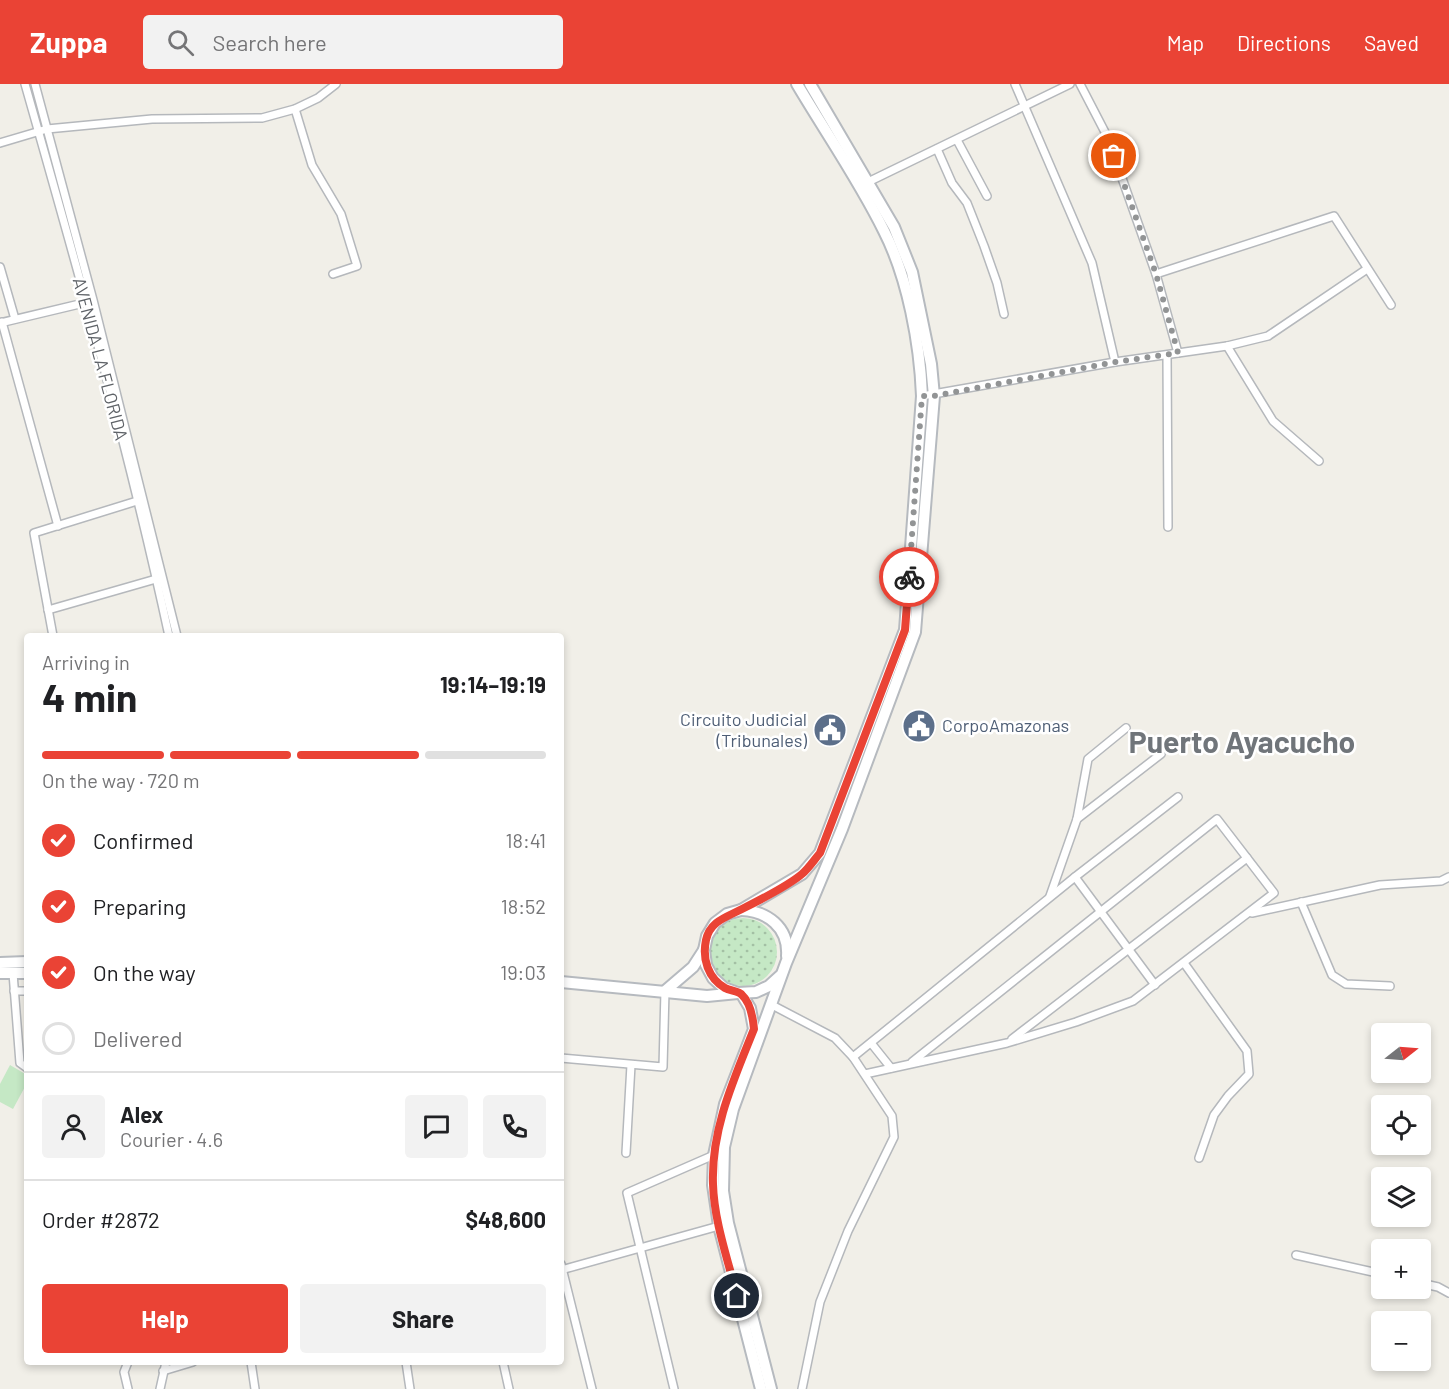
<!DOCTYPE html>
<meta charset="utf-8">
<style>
:root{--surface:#fff;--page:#f2f2f2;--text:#202124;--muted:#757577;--line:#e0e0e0;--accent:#ea4335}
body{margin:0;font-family:Barlow,sans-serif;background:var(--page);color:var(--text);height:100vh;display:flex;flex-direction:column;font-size:22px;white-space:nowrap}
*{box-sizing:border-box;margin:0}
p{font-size:20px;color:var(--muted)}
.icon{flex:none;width:33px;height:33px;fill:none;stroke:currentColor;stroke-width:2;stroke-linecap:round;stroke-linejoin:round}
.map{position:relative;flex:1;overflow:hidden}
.panel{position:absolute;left:24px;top:549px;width:540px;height:732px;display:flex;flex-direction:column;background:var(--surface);border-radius:6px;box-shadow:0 3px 9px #0003}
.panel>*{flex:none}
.needle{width:39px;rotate:73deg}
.fabs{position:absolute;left:1371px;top:939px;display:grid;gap:12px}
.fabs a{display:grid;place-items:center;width:60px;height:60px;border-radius:6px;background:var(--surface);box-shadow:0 3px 9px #0003;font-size:30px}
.pin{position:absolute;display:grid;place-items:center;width:51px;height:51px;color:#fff;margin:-26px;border:3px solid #fff;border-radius:50%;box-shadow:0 2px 6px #0007}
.courier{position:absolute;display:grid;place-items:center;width:60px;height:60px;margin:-30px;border:4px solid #ea4335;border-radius:50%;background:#fff;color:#222;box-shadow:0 2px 8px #0007}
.overview em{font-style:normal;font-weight:700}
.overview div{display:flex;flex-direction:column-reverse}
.overview{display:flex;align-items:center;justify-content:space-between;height:102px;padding:0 18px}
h1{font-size:39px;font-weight:700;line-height:45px}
.bar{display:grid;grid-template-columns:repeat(4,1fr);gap:9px 6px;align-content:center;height:72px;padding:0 18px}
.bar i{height:8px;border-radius:4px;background:var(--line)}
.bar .active{background:var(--accent)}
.bar p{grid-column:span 4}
.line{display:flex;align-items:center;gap:15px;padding:0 18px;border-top:2px solid var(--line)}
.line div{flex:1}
.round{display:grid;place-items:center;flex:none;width:63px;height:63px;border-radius:6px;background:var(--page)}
ol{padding:0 18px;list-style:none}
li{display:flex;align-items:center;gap:18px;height:66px}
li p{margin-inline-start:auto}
li .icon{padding:6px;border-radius:50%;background:var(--accent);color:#fff;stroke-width:4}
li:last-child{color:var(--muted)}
li i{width:33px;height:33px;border:3px solid var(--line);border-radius:50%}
.cta{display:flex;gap:12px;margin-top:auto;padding:12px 18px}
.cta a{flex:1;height:69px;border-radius:6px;background:var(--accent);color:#fff;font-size:24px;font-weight:700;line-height:69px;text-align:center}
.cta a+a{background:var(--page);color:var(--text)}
header{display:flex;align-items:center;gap:36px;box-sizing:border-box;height:84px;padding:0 30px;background:var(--accent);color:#fff}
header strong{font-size:28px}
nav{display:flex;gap:33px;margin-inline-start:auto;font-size:21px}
.search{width:420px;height:54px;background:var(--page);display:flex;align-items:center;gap:15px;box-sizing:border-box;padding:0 21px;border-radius:6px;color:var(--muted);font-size:22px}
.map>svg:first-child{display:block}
.grass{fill:url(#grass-dots)}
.pitch{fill:#c5e8c5}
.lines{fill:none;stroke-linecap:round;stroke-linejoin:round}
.street-casing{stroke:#b5b8bc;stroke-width:10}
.secondary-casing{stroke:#b6babf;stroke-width:14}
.street{stroke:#fff;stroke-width:7}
.secondary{stroke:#fff;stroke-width:10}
.done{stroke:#929495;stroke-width:6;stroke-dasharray:0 10.8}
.route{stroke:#ea4335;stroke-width:8}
.labels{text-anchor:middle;stroke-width:5;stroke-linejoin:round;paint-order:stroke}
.street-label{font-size:18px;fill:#5f6368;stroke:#fff}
.service-label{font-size:18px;fill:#4e5e75;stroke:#fff;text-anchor:end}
.town-label{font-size:30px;font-weight:bold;fill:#70757a;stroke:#fff}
</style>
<header>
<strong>Zuppa</strong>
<div class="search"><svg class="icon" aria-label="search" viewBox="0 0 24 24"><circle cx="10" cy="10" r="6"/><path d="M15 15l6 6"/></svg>Search here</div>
<nav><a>Map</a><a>Directions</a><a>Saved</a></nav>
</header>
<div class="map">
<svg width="1449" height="1305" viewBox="0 0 1449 1305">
<defs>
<pattern id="grass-dots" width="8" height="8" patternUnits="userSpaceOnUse" patternTransform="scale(1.5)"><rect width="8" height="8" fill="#c5e8c5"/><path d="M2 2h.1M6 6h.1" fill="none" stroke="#a3c0a4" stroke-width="1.8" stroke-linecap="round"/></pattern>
</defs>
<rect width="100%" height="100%" fill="#f1efe8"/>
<circle class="grass" cx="743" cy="868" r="34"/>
<polygon class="pitch" points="10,981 27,991 27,999 13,1025 0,1018 0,1000"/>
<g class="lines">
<g class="street-casing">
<g id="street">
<path d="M 25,0 C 77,183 129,366 169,552"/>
<polyline points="35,0 93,216 177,552"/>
<polyline points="1015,0 1092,179 1115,278"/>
<polyline points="1080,0 1107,52 1156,190 1178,269"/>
<polyline points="295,25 312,81 341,130 357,182 333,190"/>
<polyline points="957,56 987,112"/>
<polyline points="0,59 47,45 152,35 262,34 295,25 318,14 336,0"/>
<polyline points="937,65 952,99 967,119 984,162 997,199 1004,230"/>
<polyline points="866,99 1070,0"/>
<polyline points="0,183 15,235"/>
<polyline points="1156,190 1334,132 1391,221"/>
<polyline points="2,238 58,442"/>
<polyline points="0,239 88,218"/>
<polyline points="1227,262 1273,337 1319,377"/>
<polyline points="1167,271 1168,443"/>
<polyline points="922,312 1115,278 1227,262 1268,252 1367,185"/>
<polyline points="48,526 156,495"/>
<polyline points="53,552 34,449 137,417"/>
<polyline points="1077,735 1161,670"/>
<polyline points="1075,793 1155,901"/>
<polyline points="1050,812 1077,735 1088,675 1126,644"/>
<polyline points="1301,818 1332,891 1346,900 1390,902"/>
<polyline points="1252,829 1380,801 1441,797 1449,793"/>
<polyline points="1184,879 1247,967 1249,990 1228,1012 1214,1031 1199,1074"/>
<polyline points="13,889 20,979 27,984"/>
<polyline points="14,907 27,907"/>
<polyline points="772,921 835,954 853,973 892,1032 894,1053 848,1147 820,1218 802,1305"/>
<polyline points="1012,955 1247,774"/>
<polyline points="871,959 891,984"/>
<polyline points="853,973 1075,793 1178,713"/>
<polyline points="561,974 663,983 665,907"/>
<polyline points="865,990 1007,959 1076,938 1133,917 1274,809 1217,735 912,978"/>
<polyline points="626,1069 631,981"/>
<polyline points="1296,1171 1382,1190"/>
<polyline points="561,1180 592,1305"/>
<polyline points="561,1186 719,1142"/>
<polyline points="1420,1199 1438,1203 1449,1209"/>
<polyline points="251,1278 255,1305"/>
<polyline points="406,1278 410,1305"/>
<polyline points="503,1278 509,1305"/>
<polyline points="163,1287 193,1278"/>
<polyline points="128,1305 124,1288 128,1278"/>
<polyline points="160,1305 166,1278"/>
<polyline points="674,1305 627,1109 714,1071"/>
</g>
</g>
<g class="secondary-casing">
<g id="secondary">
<path d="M 741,826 C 767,827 789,843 787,872"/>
<polyline points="0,879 27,878"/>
<polyline points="0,889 27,889"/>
<path d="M 780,892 L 769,902 L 756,908 L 738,909 L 724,904 L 713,894 L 706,881 L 704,866 L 707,852 L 715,839 L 727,830 L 741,826 L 802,790 L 820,769 L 905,546 L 922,312 C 920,260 908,194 884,147 C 859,96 826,49 797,0"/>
<polyline points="561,898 707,912 738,909"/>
<polyline points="665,907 693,883 704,866"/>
<polyline points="741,909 750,924 754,945 725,1020 714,1071 713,1101 719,1142 761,1305"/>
<polyline points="771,1305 728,1139 723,1107 724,1063 733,1025 786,879 842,745 915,548 934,312 931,280 912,188 894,143 810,0"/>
</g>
</g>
<use href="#street" class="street"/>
<use href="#secondary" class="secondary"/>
</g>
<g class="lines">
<polyline class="done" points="909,493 922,312 934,312 1115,278 1178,269 1156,190 1114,72"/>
<path class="route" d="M 737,1212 C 728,1176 714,1137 713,1100 C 711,1045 734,995 754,945 C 753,934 751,919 742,911 C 739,907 730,907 725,904 C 708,894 702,875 706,856 C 710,837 727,833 742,825 C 758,817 789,801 802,790 C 809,784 814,776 820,769 L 905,546 L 909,493"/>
</g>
<defs>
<g id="civic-disc" transform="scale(1.725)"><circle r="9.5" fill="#5c6f8a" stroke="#fff"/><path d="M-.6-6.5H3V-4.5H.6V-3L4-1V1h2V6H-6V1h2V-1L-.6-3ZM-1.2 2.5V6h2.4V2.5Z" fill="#fff"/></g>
</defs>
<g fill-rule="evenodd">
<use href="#civic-disc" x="919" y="642"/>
<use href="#civic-disc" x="830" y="646"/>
</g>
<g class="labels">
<g class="street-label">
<text transform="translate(100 275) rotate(75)" y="6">AVENIDA LA FLORIDA</text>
</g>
<g class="service-label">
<text x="807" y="642">Circuito Judicial<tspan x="807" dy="21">(Tribunales)</tspan></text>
<text x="942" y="648" text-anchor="start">CorpoAmazonas</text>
</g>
<g class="town-label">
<text x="1242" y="669">Puerto Ayacucho</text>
</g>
</g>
</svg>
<div class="fabs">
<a><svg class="needle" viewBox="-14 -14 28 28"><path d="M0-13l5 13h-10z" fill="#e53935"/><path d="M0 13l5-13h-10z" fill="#757577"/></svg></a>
<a><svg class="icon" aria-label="locate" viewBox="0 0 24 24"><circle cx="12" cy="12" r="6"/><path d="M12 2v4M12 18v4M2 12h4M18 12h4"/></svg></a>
<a><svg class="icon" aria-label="layers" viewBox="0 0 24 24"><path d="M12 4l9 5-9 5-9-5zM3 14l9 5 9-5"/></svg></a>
<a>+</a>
<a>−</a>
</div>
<div class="pin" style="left:1114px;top:72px;background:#ea580c"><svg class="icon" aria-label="bag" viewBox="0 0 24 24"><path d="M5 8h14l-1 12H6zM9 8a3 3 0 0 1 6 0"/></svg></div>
<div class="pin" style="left:737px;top:1212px;background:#1f2937"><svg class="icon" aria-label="home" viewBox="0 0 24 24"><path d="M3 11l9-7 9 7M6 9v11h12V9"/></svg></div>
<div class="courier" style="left:909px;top:493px"><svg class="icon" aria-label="bike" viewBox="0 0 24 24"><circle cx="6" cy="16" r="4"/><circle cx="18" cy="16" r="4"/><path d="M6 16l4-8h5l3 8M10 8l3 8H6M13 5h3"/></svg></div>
<section class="panel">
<div class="overview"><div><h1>4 min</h1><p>Arriving in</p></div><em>19:14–19:19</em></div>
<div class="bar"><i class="active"></i><i class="active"></i><i class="active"></i><i></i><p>On the way · 720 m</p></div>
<ol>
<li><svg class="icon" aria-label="check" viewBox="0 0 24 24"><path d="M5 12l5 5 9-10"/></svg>Confirmed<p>18:41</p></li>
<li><svg class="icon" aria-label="check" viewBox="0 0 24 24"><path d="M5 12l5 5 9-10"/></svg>Preparing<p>18:52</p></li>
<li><svg class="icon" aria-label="check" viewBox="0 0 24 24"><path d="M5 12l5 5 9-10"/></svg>On the way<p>19:03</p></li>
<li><i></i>Delivered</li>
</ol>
<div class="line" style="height:108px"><a class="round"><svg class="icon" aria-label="person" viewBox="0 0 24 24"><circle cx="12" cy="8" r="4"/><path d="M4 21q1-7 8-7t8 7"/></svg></a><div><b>Alex</b><p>Courier · 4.6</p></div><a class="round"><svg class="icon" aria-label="chat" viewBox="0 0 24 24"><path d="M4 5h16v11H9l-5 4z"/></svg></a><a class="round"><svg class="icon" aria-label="phone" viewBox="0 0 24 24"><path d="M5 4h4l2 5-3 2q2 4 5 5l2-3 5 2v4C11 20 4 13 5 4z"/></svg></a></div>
<div class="line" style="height:78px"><div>Order #2872</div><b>$48,600</b></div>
<div class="cta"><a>Help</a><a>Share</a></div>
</section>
</div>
